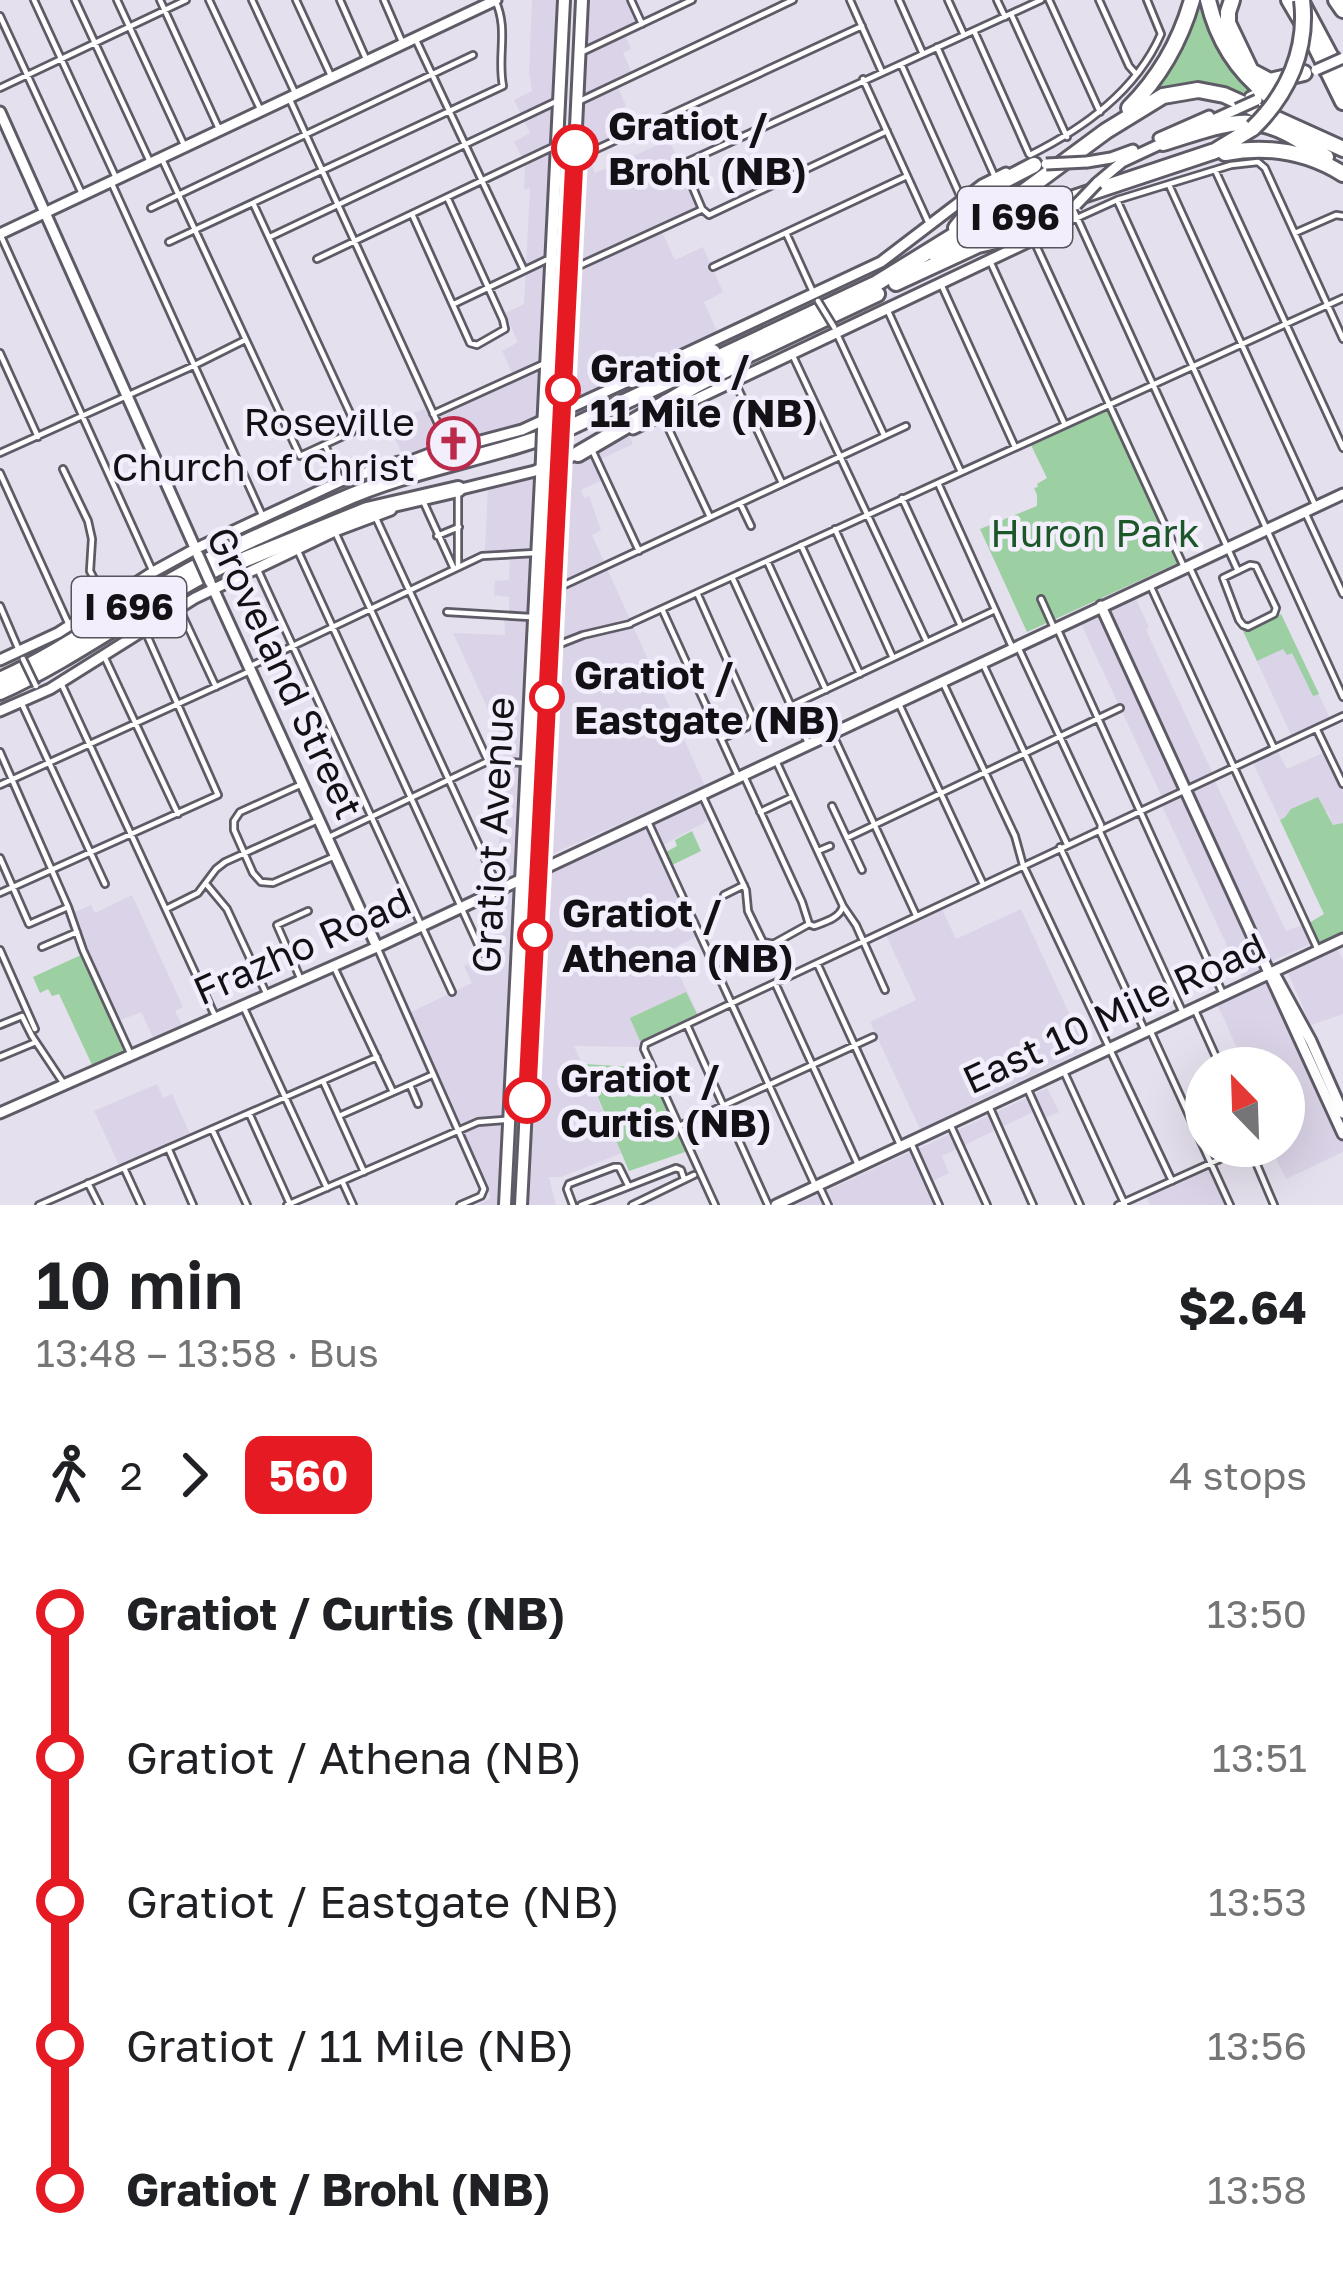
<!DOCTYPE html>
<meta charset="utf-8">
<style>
:root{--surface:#fff;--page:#f6f6f6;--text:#202124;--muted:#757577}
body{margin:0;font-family:"Golos Text",sans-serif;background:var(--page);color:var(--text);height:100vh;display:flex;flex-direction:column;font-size:45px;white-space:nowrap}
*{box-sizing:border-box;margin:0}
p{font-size:39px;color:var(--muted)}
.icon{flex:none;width:66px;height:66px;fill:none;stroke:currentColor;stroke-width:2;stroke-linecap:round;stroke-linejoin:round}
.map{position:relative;height:1205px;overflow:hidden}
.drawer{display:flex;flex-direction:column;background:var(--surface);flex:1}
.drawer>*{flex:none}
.badge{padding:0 24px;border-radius:18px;font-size:42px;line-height:78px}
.needle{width:78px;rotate:337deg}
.tools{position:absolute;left:1185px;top:1047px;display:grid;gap:24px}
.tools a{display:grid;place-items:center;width:120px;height:120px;border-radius:50%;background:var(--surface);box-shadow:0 12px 48px #0002;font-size:60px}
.map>.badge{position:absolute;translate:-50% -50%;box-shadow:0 0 0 6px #fff}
.legs{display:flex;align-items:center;gap:18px;height:132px;padding:0 36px;font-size:39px}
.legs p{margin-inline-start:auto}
.overview{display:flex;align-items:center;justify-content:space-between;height:204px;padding:0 36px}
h1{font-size:66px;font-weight:600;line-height:90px}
ul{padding:0 36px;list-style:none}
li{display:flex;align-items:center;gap:42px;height:144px;font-size:45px}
li i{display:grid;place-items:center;width:18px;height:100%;margin:0 15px;background:currentColor}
li i::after{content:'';width:30px;height:30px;margin:-15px;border:9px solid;border-radius:50%;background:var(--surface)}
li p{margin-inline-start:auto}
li:first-child i{background:linear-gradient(#0000 50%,currentColor 0)}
li:last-child i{background:linear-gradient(currentColor 50%,#0000 0)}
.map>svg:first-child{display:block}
.built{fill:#dbd3e7}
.green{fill:#9ccfa1}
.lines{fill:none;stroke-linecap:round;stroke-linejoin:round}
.street-casing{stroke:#5f5b66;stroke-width:10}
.secondary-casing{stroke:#5f5b66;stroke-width:15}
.primary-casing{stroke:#5f5b66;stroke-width:16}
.highway-casing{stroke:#5f5b66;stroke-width:20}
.street{stroke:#fff;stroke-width:4.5}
.secondary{stroke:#fff;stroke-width:9}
.primary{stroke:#fff;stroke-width:10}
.highway{stroke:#fff;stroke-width:14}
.street-bridge-casing{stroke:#5f5b66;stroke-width:10;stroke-linecap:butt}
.secondary-bridge-casing{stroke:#5f5b66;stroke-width:15;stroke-linecap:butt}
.primary-bridge-casing{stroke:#5f5b66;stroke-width:16;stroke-linecap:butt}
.highway-bridge-casing{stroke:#5f5b66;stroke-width:20;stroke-linecap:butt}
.street-bridge{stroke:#fff;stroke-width:4.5}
.secondary-bridge{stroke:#fff;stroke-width:9}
.primary-bridge{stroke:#fff;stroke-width:10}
.highway-bridge{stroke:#fff;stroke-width:14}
.line-1-casing{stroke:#fff;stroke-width:27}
.line-1{stroke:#e51a23;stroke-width:18}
.stop-1-dot{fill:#fff;stroke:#e51a23;stroke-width:6}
.labels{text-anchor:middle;stroke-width:9;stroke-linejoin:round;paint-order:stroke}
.shield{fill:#f2eefb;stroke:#56535b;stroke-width:3}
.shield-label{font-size:36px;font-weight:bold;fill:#131116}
.stop-label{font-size:39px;font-weight:bold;fill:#131116;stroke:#f2eefb;text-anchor:start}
.poi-label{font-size:39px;fill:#131116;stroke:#f2eefb;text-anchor:end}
.park-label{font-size:39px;fill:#1b5728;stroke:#f2eefb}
.street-label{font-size:39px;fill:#131116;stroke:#f2eefb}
</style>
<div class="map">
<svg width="1343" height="1205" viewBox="0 0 1343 1205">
<rect width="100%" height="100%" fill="#e5e0ed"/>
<path class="built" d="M532,0H558L538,418L467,442L403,456L388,423L434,405L436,408L512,373L502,351L518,342L505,313L524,304L530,188L524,190L525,164L514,142L530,133L514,100L532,91L529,73Z
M586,0H628L639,23L623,31L631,49L623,53L632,73L616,82L626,106L620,110L630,133L587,154L595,173L669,140L679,162L683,164L700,206L626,242L661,230L675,260L703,247L723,292L704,302L719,336L569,404L567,399Z
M628,433L633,444L599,460L607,478L581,490L584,498L589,496L601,530L592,535L705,786L545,857L564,466Z
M532,477L536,481L518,874L494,886V859L498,858L504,744L453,633L505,635L504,613L509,612V597L494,595L495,581L509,580L510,551L485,550L488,487Z
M1135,597L1149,627L1146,630L1213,774L1162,797L1080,622Z
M1281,614L1331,720L1292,737L1243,631Z
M1277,750L1287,769L1325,752L1343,792V823L1333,825L1328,812L1291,811L1280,820L1252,761Z
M1214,779L1286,931L1302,925L1311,944L1272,961L1189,790Z
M1181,793L1262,966V971L1243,980L1161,804Z
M700,800L709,820L656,849L698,936L668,951L698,1014L640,1042L639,1047L574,1046L622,1153L561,1177H549L556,1205H528L545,873Z
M515,888L498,1205H478L491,1198L411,1012L472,983L464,966L485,956L484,951L494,946L495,897Z
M132,895L183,1007L175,1011L183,1027L154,1039L141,1012L119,1021L73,913L91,905L95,913Z
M942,909L956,939L1021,909L1086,1050L920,1129L870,1022L916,1000L886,935Z
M1338,950L1343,960V1014L1311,1025L1288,973Z
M1267,982L1343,1140V1152L1286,1179L1270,1146H1284V1068H1246L1218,1006Z
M157,1084L163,1098L172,1094L191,1136L120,1167L94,1111Z
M1047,1088L1059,1112L1038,1121L1033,1112L942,1156L949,1173L933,1181L918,1149Z
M912,1151L936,1205H796Z
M1208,1169L1225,1205H1150L1147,1198Z"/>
<path class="green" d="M1198,0H1202L1211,32L1219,48L1249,91C1233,97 1218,85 1201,84C1180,83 1161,90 1143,100Z
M1108,409L1178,563L1027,632L980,529L1037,506V495L1034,488L1038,487L1037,484L1047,478L1031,445Z
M1281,614L1319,694L1313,696L1292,653L1287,655L1283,649L1257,661L1243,631Z
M1318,797L1333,825L1343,823V933L1321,943L1318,942L1309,923L1324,914L1280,820L1285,817L1291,809Z
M692,831L701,851L672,865L666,852L677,846L675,840Z
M81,955L125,1053L93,1067L59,994L52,996L48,989L40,993L33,977Z
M686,992L697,1014L640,1041L630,1018Z
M584,1064L650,1068L688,1151L629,1171Z"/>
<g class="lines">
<defs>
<path id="street" d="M34,0L117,180
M75,0L151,164
M117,0L185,147
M160,0L220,131
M209,0L261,111
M252,0L296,95
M296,0L332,78
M340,0L367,61
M384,0L403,44
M631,0L642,24
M850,0L882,72
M899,0L923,54
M948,0L964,35
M997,0L1005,17
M1049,0L1100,112
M1099,0L1129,66L1136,74
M1011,14L1067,137
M0,16L83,196
M975,33L1029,154
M415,38L524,270
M937,47L995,177
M580,53L692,0
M901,64L962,200
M863,79L930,226
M0,88L186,0
M290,100L450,450
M582,100L793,0
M887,131L709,215L702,209L685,169L687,162L1041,0
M1030,155C1084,128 1136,91 1161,34L1147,0
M162,159L300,456L352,432L356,426L253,203
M575,159L862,26
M1215,170L1343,448
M112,184L263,517
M1169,185L1316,507
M1117,200L1343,697
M151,208L473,55
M1073,209L1238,571
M412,214L470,343L477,345L505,329L503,320L447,197
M1053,229L1117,200L1231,165L1258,162L1265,168L1343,339
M1295,233L1336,215L1343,216
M0,234L153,572
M787,235L812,290
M270,237L557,101
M1034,241L1184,567
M169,242L503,86C497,56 509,29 495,0
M317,259L555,146
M990,261L1065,425
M713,267L907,176
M570,270L701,210
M941,284L1015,447
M454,304L546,260
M887,309L961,472
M836,332L884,435
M0,353L38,437
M792,354L927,642
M734,380L782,483
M433,414L543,364
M664,419L710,517
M325,445L341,481
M593,452L639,551
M0,453L191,367L245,340
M63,469L88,521L92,539L90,571L106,602
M0,473L69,625
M938,483L1012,647
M902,498L961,626
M424,503L454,569
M740,503L751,526
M1305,512L1343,594
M375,516L488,761
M835,529L893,658
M336,534L499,889
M437,536L459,527
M801,545L860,674
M297,549L482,953
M767,561L826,690
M1250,565L1256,566L1276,608L1274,614L1248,627L1243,625L1239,620L1223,578Z
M458,567V494
M257,568L452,992
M1190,568L1274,748
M733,579L808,743
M1150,585L1318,950
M558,588L906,426
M698,595L752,716L747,727L721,739
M1041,599L1054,628
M0,606L18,648
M662,609L738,776
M180,610L216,687
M447,612L531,617
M631,623L1343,298
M1057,628L1223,994
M1018,647L1101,825L1100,832L1183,1013
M550,648L583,635L630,624
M104,656L178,814
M983,664L1067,844
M62,685L216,1018
M944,685L1015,836L1023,865L1172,1181
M22,704L105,884
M899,704L983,884
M791,706L995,610
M1317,730L1343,784
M833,735L916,915
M0,752L68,907L83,950L131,1055
M777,763L843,906L856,925L885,990
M744,776L802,902L809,924
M302,784L240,812L234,821V830L253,873L261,882L273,883L335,856
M0,785L248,672L253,665L482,556L535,553
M703,797L746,890L748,911L763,942L773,944L809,924L814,926C825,922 840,918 843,906
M832,806L862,870
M760,812L792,797
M649,824L814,1183L821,1190L828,1205
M327,838L488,761L526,763
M847,838L1120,708
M1060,847L1145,1031
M818,851L830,846
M0,858L29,924L68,907
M207,885L227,909L267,995
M0,893L218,795L146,633
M724,895L744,885
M166,909L198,893L216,869L225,862L318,820
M763,942L768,953L774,950L773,945
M42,947L77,932
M377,947L484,1189L481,1196L460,1205
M0,950L35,1029
M817,963L901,1147
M334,967L393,1092
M301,980L277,925L308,911
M775,983L859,1167
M244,1008L327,1188
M1194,1008L1221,1068
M0,1025L22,1016L32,1036L64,1084
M687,1025L768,1205
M1150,1030L1230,1205
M0,1057L36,1042
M1065,1074L1125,1205
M323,1081L364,1172
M410,1085L418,1104
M1028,1090L1080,1205
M989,1106L1033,1205
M249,1113L290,1204
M339,1116L432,1075
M950,1124L987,1205
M679,1126L873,1037
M212,1129L247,1205
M912,1145L939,1205
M1249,1146L1274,1205
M169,1150L193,1205
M124,1168L141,1205
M88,1183L99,1205
M343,1183L353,1205
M39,1205L377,1057
M287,1205L478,1122L504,1120
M573,1205L567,1189L569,1184L614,1167H619L628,1185
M581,1205L676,1168L681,1170L684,1179
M632,1205L694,1175
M715,1205L644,1049L645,1044L1343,716
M1118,1205L1249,1146"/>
<path id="secondary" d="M1250,97L1283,82
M0,112L196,550
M1204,124L1237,109
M1159,138L1209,116
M1087,162L1111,158L1133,150
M1097,183L1122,162L1167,141
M0,234L496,0
M672,360L881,262L982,185L1006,173
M633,429L1047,233
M439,452L522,430L635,378
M453,491L535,471L580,453
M212,586L377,947
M1101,606L1343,1134
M0,660L58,633L153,572L195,549L341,481L399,462
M0,711L50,689L195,598L335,531L391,510
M1270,972L1276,977L1311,1041L1343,1113
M0,1113L377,947L1343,494
M776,1205L1343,939"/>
<path id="primary" d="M562,423L582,0
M543,430L564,0
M505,1205L542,458
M521,1205L560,451"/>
<path id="highway" d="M1208,0C1217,39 1237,71 1268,95
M1232,0L1228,12V23L1251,71L1270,81L1304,73
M1289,0L1313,41L1343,102
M1336,0L1343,10
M1303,5L1343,80
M1129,108C1160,77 1180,42 1192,0
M1163,143C1205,131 1242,111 1284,132C1299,139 1312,149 1326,157
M1225,153C1267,145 1306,151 1343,174
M956,228L986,190L1034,165
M937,257L1002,222L1215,151L1253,128
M896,283L978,245L1039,231L1068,213
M735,361L877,294
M632,380L713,352
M578,454L696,385L741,362
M376,477L444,451
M231,565L367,510L458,489
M0,680C62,652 115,612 174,579C226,549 284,525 339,501C414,467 497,457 573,426L877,283L1018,196L1106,131L1163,96L1198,90L1224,95L1343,149
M0,692C83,654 154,597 236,559"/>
</defs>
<use href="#street" class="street-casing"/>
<use href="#secondary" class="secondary-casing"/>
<use href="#primary" class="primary-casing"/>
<use href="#highway" class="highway-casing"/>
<use href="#street" class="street"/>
<use href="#secondary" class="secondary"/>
<use href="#primary" class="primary"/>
<use href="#highway" class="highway"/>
<defs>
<path id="street-bridge" d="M818,301L834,327
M23,659L36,686"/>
<path id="secondary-bridge" d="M1316,70L1343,58
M1237,109L1257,100
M1046,164L1087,162
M1076,205L1097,183
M198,555L210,582"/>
<path id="primary-bridge" d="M560,451L562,423
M542,458L543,430"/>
<path id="highway-bridge" d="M1253,128C1288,94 1308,49 1302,0"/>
</defs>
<use href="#street-bridge" class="street-bridge-casing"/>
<use href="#secondary-bridge" class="secondary-bridge-casing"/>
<use href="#primary-bridge" class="primary-bridge-casing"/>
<use href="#highway-bridge" class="highway-bridge-casing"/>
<use href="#street-bridge" class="street-bridge"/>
<use href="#secondary-bridge" class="secondary-bridge"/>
<use href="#primary-bridge" class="primary-bridge"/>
<use href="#highway-bridge" class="highway-bridge"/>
</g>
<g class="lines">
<defs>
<path id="line-1" d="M527,1100L575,148"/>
</defs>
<use href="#line-1" class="line-1-casing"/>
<use href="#line-1" class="line-1"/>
</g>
<defs>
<symbol id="church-ring" viewBox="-11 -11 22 22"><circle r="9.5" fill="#f2eefb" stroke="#bb2a4b" stroke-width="1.5"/><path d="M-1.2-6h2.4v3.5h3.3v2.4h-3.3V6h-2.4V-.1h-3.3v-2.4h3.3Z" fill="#bb2a4b"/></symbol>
</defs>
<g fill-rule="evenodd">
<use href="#church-ring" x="424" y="414" width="59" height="59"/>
</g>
<g class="stop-1-dot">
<circle cx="575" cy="148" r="21"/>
<circle cx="563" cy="390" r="15"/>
<circle cx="547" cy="697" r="15"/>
<circle cx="535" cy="935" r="15"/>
<circle cx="527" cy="1100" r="21"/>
</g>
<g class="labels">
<g class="shield">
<rect x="958" y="187" width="114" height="60" rx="9"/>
<rect x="72" y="577" width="114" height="60" rx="9"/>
</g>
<g class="shield-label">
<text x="1015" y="230">I 696</text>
<text x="129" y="620">I 696</text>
</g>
<g class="stop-label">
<text x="608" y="140">Gratiot /<tspan x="608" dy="45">Brohl (NB)</tspan></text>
<text x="590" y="382">Gratiot /<tspan x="590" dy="45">11 Mile (NB)</tspan></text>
<text x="574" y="689">Gratiot /<tspan x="574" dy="45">Eastgate (NB)</tspan></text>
<text x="562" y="927">Gratiot /<tspan x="562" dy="45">Athena (NB)</tspan></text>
<text x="560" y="1092">Gratiot /<tspan x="560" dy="45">Curtis (NB)</tspan></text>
</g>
<g class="poi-label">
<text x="415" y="436">Roseville<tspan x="415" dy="45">Church of Christ</tspan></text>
</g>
<g class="park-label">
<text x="1095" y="547">Huron Park</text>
</g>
<g class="street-label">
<text transform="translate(285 673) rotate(65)" y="14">Groveland Street</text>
<text transform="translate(493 835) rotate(-87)" y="14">Gratiot Avenue</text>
<text transform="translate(302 946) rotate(-24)" y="14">Frazho Road</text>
<text transform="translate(1114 1013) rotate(-25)" y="14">East 10 Mile Road</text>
</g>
</g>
</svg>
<div class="tools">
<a><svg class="needle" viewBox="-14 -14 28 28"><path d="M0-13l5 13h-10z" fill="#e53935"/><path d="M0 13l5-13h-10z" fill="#757577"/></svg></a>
</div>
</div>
<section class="drawer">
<div class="overview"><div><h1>10 min</h1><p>13:48 – 13:58 · Bus</p></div><b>$2.64</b></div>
<div class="legs"><svg class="icon" aria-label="walk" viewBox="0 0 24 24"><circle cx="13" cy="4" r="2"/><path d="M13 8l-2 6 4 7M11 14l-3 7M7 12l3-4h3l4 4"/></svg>2<svg class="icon" aria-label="forward" viewBox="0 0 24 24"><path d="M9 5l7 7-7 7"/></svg><b class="badge" style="background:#e51a23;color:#fff">560</b><p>4 stops</p></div>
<ul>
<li><i style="color:#e51a23"></i><b>Gratiot / Curtis (NB)</b><p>13:50</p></li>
<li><i style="color:#e51a23"></i><span>Gratiot / Athena (NB)</span><p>13:51</p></li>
<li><i style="color:#e51a23"></i><span>Gratiot / Eastgate (NB)</span><p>13:53</p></li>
<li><i style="color:#e51a23"></i><span>Gratiot / 11 Mile (NB)</span><p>13:56</p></li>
<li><i style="color:#e51a23"></i><b>Gratiot / Brohl (NB)</b><p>13:58</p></li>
</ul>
</section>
